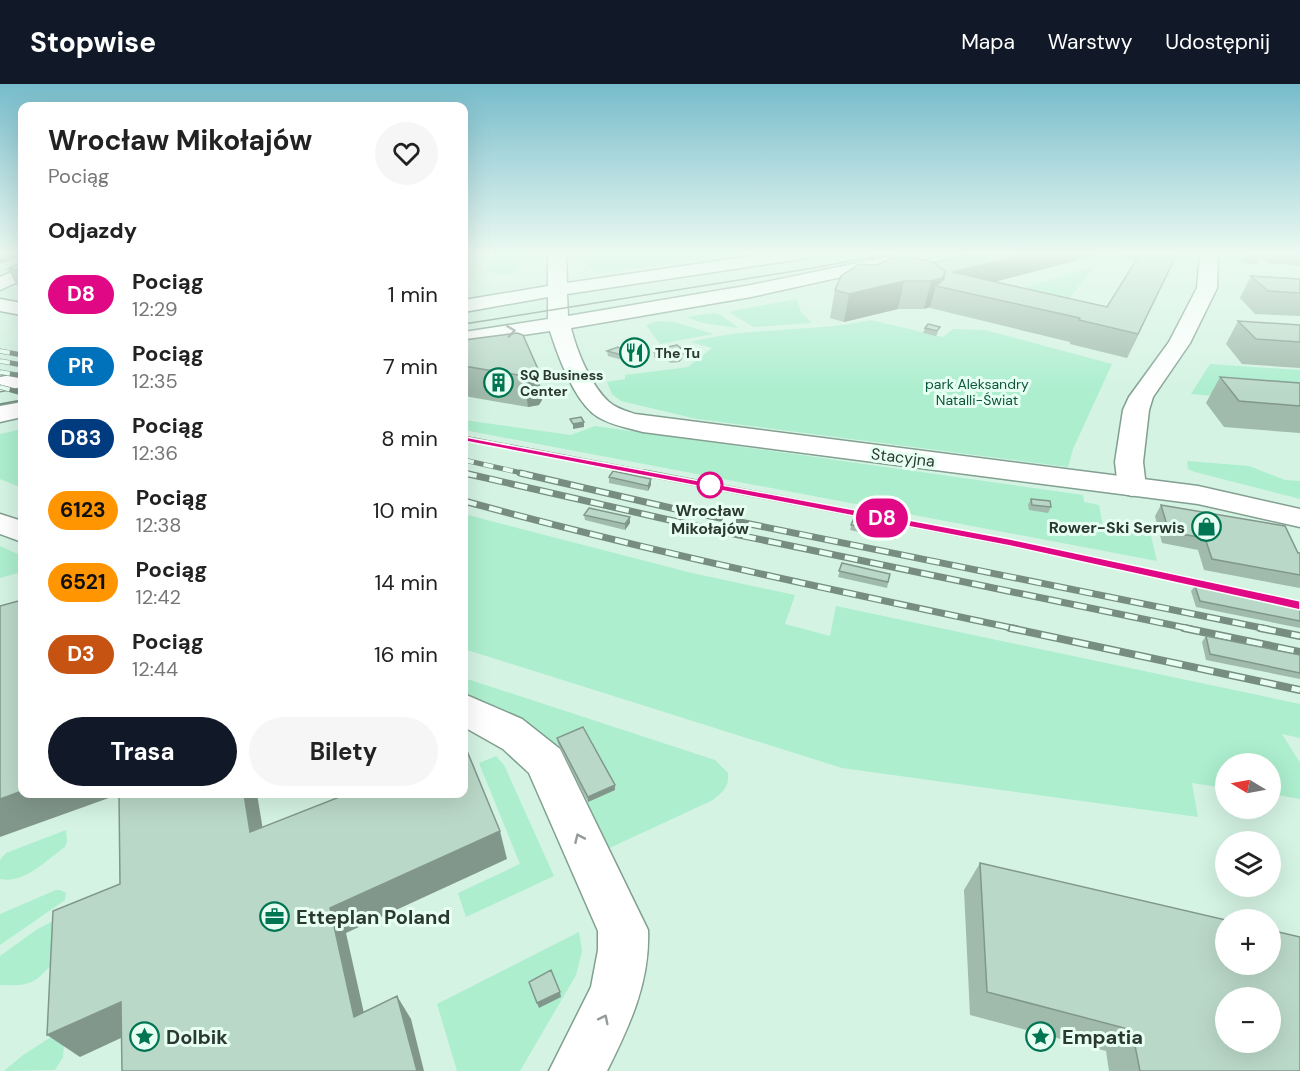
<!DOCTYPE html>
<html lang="pl">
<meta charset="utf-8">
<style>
:root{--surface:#fff;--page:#f6f6f6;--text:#222;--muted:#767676;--accent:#111827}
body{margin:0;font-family:"DM Sans",sans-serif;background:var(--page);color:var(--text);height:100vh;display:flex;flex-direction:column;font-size:22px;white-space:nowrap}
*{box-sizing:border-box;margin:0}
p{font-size:20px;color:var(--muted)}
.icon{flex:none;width:33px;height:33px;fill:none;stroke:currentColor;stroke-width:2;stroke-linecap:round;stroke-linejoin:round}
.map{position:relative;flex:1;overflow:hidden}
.sheet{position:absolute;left:18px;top:18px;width:450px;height:696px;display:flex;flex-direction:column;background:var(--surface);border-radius:12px;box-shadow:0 6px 24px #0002}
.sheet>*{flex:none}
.badge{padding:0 12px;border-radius:20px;font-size:21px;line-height:39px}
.needle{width:39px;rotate:280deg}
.tools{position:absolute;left:1215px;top:669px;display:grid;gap:12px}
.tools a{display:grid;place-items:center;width:66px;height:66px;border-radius:50%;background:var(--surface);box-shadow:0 6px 24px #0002;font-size:30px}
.map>.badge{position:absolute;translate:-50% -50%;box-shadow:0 0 0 3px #fff}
h2{padding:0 30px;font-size:22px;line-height:54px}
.round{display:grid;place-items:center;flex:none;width:63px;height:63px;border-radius:32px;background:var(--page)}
.summary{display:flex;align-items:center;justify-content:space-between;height:102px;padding:0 30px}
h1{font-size:28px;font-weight:700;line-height:45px}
.action{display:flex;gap:12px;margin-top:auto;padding:12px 30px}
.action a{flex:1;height:69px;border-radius:36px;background:var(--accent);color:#fff;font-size:24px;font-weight:700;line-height:69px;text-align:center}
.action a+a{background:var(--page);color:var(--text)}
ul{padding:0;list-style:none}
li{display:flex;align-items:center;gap:18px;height:72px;padding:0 30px}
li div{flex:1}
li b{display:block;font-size:22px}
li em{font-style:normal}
li .badge{min-width:66px;font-weight:700;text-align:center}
header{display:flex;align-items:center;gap:36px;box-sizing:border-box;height:84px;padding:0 30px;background:var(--accent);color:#fff}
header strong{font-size:28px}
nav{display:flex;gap:33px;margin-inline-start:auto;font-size:21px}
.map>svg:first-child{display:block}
.green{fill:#aceece}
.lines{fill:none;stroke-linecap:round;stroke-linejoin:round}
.street-casing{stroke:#829f90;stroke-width:3}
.secondary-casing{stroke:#829f90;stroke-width:3}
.street{fill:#fff;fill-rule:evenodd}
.secondary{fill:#fff;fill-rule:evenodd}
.tram{stroke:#788d82;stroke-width:1.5}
.rail-far3-casing{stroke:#788d82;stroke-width:4.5}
.rail-far2-casing{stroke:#788d82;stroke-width:5}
.rail-far1-casing{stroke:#788d82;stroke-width:7}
.rail-casing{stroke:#788d82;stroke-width:8}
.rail-far3{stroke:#e6fff2;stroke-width:3;stroke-dasharray:8;stroke-linecap:butt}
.rail-far2{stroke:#e6fff2;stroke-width:4;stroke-dasharray:10;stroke-linecap:butt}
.rail-far1{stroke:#e6fff2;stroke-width:4.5;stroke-dasharray:13;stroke-linecap:butt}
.rail{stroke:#e6fff2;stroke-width:5;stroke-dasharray:16;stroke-linecap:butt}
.wall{fill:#a0baac}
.shaded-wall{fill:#82978c}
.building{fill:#bad8c8;stroke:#82978c;stroke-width:1.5;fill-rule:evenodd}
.oneway{stroke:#969c98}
.line{fill:#e00885;stroke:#fff;stroke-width:1.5}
.stop-dot{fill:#fff;stroke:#e00885;stroke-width:3}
.labels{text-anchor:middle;stroke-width:6;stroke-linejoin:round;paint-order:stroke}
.far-poi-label{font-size:14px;font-weight:bold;fill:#2c3832;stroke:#e6fff2;text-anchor:start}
.far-park-label{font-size:14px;fill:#0d573d;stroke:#e6fff2}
.street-label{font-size:16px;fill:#2c3832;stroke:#e6fff2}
.stop-label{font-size:16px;font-weight:bold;fill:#2c3832;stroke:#e6fff2}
.poi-label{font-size:16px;font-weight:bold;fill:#2c3832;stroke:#e6fff2;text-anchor:end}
.near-poi-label{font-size:20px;font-weight:bold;fill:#2c3832;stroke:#e6fff2;text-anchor:start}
</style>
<header>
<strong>Stopwise</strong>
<nav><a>Mapa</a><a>Warstwy</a><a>Udostępnij</a></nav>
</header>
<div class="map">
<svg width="1300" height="987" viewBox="0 0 1300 987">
<rect width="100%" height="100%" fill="#d4f3e3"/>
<path class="green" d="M495,170H521V175L513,189L501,190L485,187Z
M584,170H744L609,188L597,187L588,182Z
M1089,184L1092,186L1055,233L1017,206Z
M797,215L801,228L812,239L754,243L730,229L732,227Z
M713,229L719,230L739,244L703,239L686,233Z
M871,236L943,253L953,245L985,246L1112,280L1073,365L1068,383L697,335L621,317L612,310L607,298L625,295V291L688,283L712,264L691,258C750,242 812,249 871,236Z
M657,237L675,238L713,250L660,260L646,241Z
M1210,280L1300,286V319L1191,310Z
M464,336L571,351L595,342L1083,411L1084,418L1099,421L1103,443L1151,452L1157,477L464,346Z
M22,345V404L0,395V350Z
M1187,377L1249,382L1285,396L1300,397V415L1195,388L1188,385Z
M464,430L692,489L795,511L785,540L830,552L836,522L1300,620V654L1282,650L1300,679V715L1271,710L1270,680H1226L1225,704L1192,699L1198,733L842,684L464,565Z
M0,462L22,472V488L0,494Z
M464,594L715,676L728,689C729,703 724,707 713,716L603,767L580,722L615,706L583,649L550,663C528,633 497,625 464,611Z
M496,672L504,681L554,792L466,833L458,809L520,780L479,679Z
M66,746L67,757L65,763C46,776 25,800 0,795V776L6,769Z
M56,806H60L66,809L65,816L0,861V830Z
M55,836L58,872C38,897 33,903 0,901V872L36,846Z
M579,848L582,867L576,891L520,987H457L437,920Z
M56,950L64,959L63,973L55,986L4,987L23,971Z"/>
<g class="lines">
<defs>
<path id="street" d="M1200,170H1218L1217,204L1190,259L1153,313L1149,326L1143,378L1146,403L1142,409L1132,412L1122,409L1118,403L1115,378L1123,326L1129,313L1169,258L1197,204Z
M22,183V196L0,206V193Z
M0,215L22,219V231L0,227Z
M0,430L22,437V458L0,450Z
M464,610L522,635L560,665L648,846C650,898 630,941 607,987H549L591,903L598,866V847L529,689L503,665L464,643Z"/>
<path id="secondary" d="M548,170H566L567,199L765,170H810L807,174L801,175L567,210L568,232L751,201L901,170H931L928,174L751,213L571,244C577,268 591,302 609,318C616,324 626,327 635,330L1198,402L1300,425V443L1198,420L643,348C628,344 611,341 598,333C575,319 558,272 550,247L464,260V248L548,235V213L464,228V216L548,202Z
M22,289V303L0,307V293Z
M22,318V333L0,338V322Z"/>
</defs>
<use href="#street" class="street-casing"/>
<use href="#secondary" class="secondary-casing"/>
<use href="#street" class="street"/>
<use href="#secondary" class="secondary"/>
<path class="tram" d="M464,240L808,185L887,170
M0,320L22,316"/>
<defs>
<path id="rail-far3" d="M0,267L4,268"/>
<path id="rail-far2" d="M0,267L22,271
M0,277L22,281
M0,288L22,292
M0,303L22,309
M464,354L653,390
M464,376L526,390
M464,389L470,390"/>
<path id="rail-far1" d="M464,389L700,443L1191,545
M520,389L671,424L1267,545
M645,389L1010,459L1300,521
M464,417C647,467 832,506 1017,545"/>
<path id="rail" d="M1010,544L1300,606
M1184,544L1300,568
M1260,544L1300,552"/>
</defs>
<use href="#rail-far3" class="rail-far3-casing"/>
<use href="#rail-far2" class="rail-far2-casing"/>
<use href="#rail-far1" class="rail-far1-casing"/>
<use href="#rail" class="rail-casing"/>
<use href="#rail-far3" class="rail-far3"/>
<use href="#rail-far2" class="rail-far2"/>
<use href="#rail-far1" class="rail-far1"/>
<use href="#rail" class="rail"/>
</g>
<path class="wall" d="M968,170H1101L994,198L1107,223L1135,177L1117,170H1177L1127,274L1070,260V258L930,224V223L924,225H898L844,238L830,234L835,206L877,181L933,179Z
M1243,170H1300V182L1267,179L1261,171L1257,181L1245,179L1242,175L1244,172L1242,171Z
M22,178V207H20L8,185Z
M1251,192L1300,195V232L1255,230L1240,214Z
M1238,237L1300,241V284L1242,280L1226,260Z
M925,244L938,248L936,252L923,249Z
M464,256L538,285L542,316L539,321L528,323L464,312Z
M622,266L647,270L648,271V276L645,279L637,280L608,272L607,267Z
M654,268L681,269L683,270L682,275L679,278L671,279L667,276H659L654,273Z
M1220,293L1300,299V349L1224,343L1206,319Z
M609,393L651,401L648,407L609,399Z
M1031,415L1051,423L1048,429L1029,426L1028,421Z
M1161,421L1300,469V504L1204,486L1198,466L1162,459L1155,432Z
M584,431L630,433V439L625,446L585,436Z
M854,434L899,443L895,456L850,446Z
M842,479L890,490L887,504L838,493Z
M1195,502L1300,521V544L1196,523L1191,507Z
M1206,552L1300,571V595L1206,576L1202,558Z
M557,654L615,701V706L588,718L558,660Z
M980,779L1300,987H1109L1106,967L970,931L964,806Z"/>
<path class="shaded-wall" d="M14,170H22V172L0,180V175Z
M465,170H473L464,181V172Z
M1026,170H1101L959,207L952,188Z
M1177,170L1127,274L1138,250Z
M945,187L941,203L936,202L930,223L924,225L931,197Z
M904,197L898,225L844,238L849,210Z
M683,270L682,275L679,278V274Z
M648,271V276L645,279V274Z
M538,285L542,316L539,321L528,323L524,292Z
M584,338V343L573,345V340Z
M651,395V401L648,407V402Z
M630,433V439L625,446V440Z
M615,701V706L588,718V713Z
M22,707V710H120L0,753V715Z
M244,710H257L268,776L250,748Z
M500,747L507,775L346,849L370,956L354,933L330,824Z
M560,908L561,913L539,924L537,919Z
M397,912L411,935L424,987H417Z
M121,918L149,941L80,973L47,951Z"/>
<path class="building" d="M0,170H14L0,175Z
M968,170H1026L952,188L1107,223L1140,170H1177L1138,250L1079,236L1080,234L936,202L944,195V194L945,187L933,179Z
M912,173L932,178L945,187L943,194L931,197H904L849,210L835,206L841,192L859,180L877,181L891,174Z
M22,178V186L8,185Z
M1251,192L1300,195V209L1268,207Z
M1238,237L1300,241V258L1256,255Z
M928,240L940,243L937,247L925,244Z
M517,249L523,251L538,285L536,290L524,292L464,282V256Z
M677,261L681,264L678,267L683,270L679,274H671L667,271H659L654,268L658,265Z
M618,263L622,266H631L634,263L647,265L644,268L648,271L645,274L637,275L607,267Z
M1220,293L1300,299V322L1239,317Z
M581,333L584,338L573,340L570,335Z
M613,387L651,395L648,402L609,393Z
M1031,415L1050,417L1051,423L1032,421Z
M1161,421L1285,442L1298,469H1300V491L1212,475L1205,454L1169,448Z
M589,424L630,433L625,440L584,431Z
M854,434L899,443L897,450L851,441Z
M842,479L890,490L888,498L839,487Z
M1195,502L1300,521V537L1200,517Z
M22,516V707L0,715V522Z
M1206,552L1300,571V589L1210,570Z
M583,643L615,701L588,713L557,654Z
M465,662L500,747L330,824L354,933L397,912L417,987H122L121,918L47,951L53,827L120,800L119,710H244L250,748L347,710H464V663Z
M980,779L1226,836V880H1270V846L1300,853V987H1140L1132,946L987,908ZM1226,914H1270V958H1226Z
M551,886L560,908L537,919L529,898Z"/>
<defs><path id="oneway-chevron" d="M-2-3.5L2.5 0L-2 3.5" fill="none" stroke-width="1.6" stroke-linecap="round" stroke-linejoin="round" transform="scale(1.5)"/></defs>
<g class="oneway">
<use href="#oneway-chevron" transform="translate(511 247) rotate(-8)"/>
<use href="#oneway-chevron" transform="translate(579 754) rotate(-114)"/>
<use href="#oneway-chevron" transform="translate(604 935) rotate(-63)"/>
</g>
<linearGradient id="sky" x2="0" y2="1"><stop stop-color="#77bccb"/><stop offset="0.55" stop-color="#ecfaf2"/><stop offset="1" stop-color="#ecfaf2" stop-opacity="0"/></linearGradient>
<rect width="1300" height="308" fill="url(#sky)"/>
<path class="line" d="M460,352L1010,455L1300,517V526L1010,462L464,357L460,356Z"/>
<defs>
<symbol id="restaurant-ring" viewBox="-11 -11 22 22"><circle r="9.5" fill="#e6fff2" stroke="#007551" stroke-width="1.5"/><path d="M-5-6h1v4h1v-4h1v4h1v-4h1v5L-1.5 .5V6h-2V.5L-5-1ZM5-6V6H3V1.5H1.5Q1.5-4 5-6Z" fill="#007551"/></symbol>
<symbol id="building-ring" viewBox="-11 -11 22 22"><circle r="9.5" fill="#e6fff2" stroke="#007551" stroke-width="1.5"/><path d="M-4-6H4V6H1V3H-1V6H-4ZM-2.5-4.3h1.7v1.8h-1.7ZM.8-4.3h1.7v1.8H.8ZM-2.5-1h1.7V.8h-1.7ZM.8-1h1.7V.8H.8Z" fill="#007551"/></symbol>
<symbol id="shop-ring" viewBox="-11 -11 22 22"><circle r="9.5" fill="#e6fff2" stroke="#007551" stroke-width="1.5"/><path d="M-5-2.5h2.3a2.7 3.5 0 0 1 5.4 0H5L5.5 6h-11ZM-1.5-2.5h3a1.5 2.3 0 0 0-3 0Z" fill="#007551"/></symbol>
<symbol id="office-ring" viewBox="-11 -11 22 22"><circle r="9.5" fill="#e6fff2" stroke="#007551" stroke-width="1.5"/><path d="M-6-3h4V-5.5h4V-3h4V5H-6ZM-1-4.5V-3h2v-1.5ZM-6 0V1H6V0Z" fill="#007551"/></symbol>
<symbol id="sight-ring" viewBox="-11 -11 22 22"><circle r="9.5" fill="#e6fff2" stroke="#007551" stroke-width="1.5"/><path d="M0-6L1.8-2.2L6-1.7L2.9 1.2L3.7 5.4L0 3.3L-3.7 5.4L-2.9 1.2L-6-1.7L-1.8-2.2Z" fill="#007551"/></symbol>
</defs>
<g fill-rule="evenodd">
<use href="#restaurant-ring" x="618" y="252" width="33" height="33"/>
<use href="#building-ring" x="482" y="282" width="33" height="33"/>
<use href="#shop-ring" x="1190" y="426" width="33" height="33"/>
<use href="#office-ring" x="258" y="816" width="33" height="33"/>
<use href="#sight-ring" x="128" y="936" width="33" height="33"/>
<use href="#sight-ring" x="1024" y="936" width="33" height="33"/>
</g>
<circle class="stop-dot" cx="710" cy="401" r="12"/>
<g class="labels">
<g class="far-poi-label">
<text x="655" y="274">The Tu</text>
<text x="520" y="296">SQ Business<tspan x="520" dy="16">Center</tspan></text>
</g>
<g class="far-park-label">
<text x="977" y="305">park Aleksandry<tspan x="977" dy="16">Natalli-Świat</tspan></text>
</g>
<g class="street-label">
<text transform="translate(903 373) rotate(7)" y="6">Stacyjna</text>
</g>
<g class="stop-label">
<text x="710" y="432">Wrocław<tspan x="710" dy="18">Mikołajów</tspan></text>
</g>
<g class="poi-label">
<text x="1185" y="449">Rower-Ski Serwis</text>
</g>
<g class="near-poi-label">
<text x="296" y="840">Etteplan Poland</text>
<text x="166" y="960">Dolbik</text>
<text x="1062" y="960">Empatia</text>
</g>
</g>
</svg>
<div class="tools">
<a><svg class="needle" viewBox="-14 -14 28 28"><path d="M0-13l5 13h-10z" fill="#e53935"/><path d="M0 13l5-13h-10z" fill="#767676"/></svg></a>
<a><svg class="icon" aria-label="layers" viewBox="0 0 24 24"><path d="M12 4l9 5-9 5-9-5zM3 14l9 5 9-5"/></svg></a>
<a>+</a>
<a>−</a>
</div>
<b class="badge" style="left:882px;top:434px;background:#e00885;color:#fff">D8</b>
<section class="sheet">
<div class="summary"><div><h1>Wrocław Mikołajów</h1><p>Pociąg</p></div><a class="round"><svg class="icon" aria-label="heart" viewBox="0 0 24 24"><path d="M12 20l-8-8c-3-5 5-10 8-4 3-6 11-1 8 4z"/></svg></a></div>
<h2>Odjazdy</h2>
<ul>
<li><span class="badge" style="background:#e00885;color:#fff">D8</span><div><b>Pociąg</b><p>12:29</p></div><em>1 min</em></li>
<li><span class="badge" style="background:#0072bc;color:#fff">PR</span><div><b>Pociąg</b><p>12:35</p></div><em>7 min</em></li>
<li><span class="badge" style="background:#003b80;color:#fff">D83</span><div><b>Pociąg</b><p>12:36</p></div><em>8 min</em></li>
<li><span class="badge" style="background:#ff9500;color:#111">6123</span><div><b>Pociąg</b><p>12:38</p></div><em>10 min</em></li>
<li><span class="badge" style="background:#ff9500;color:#111">6521</span><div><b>Pociąg</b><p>12:42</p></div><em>14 min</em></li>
<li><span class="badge" style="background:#c65312;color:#fff">D3</span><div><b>Pociąg</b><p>12:44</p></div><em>16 min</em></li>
</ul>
<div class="action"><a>Trasa</a><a>Bilety</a></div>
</section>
</div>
